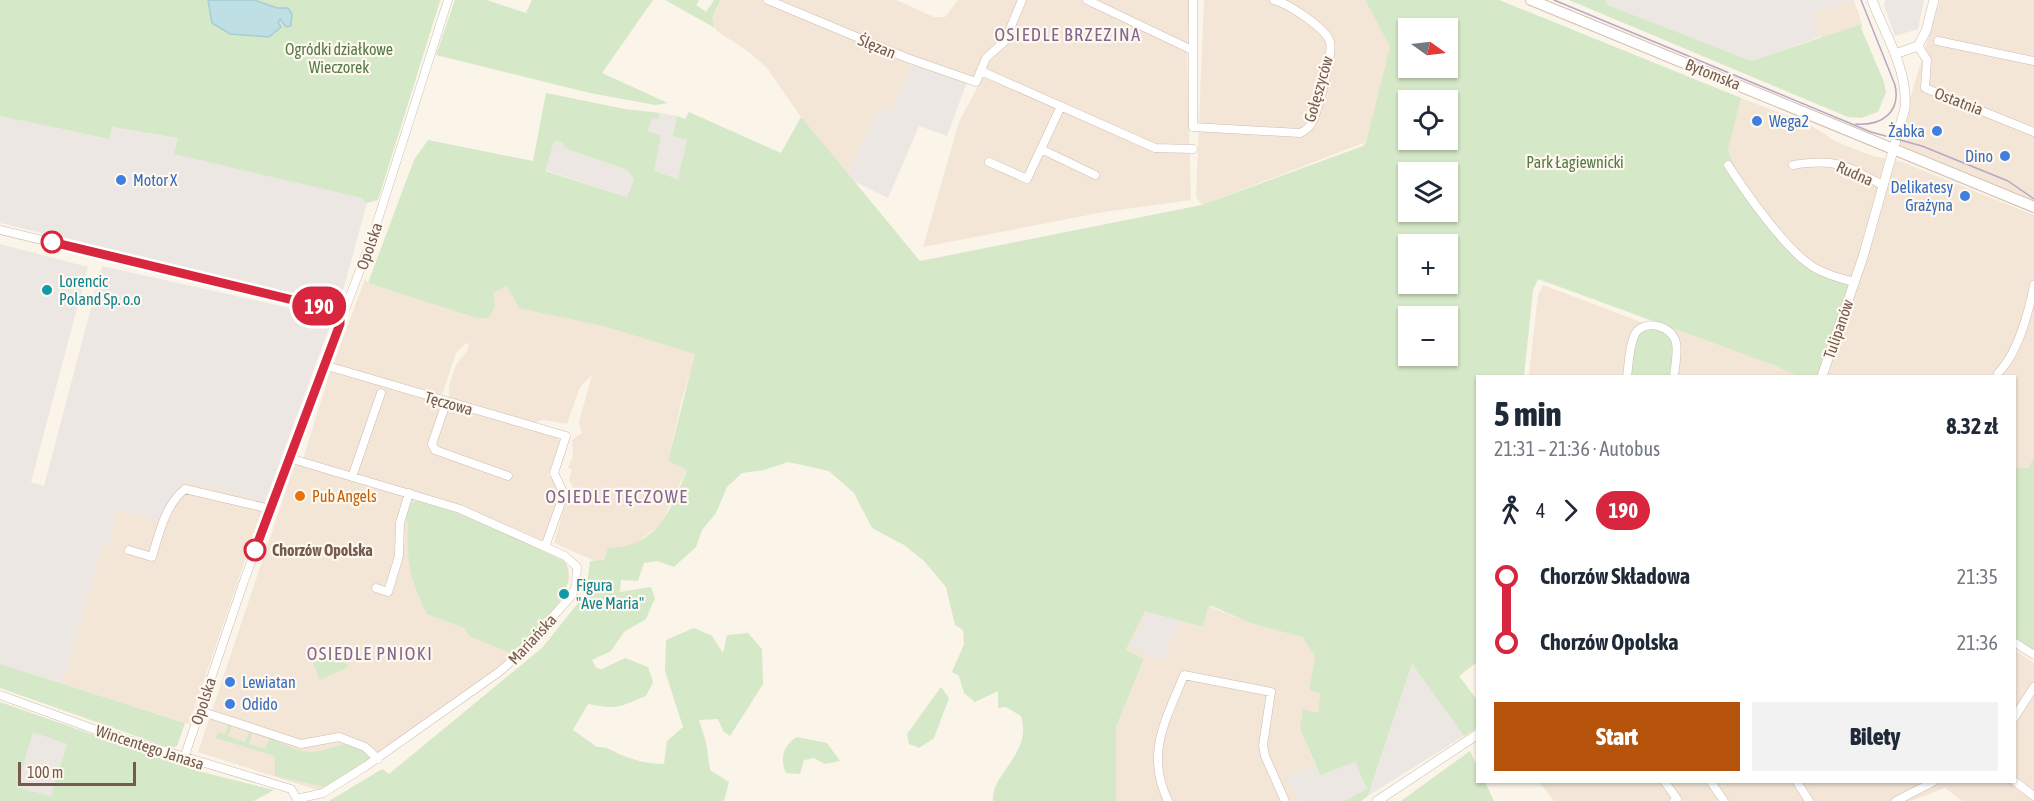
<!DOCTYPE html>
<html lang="pl">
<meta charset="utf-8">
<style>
:root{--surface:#fff;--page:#f2f2f3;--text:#1f2937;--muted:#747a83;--accent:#b45309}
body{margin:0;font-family:"Asap Condensed",sans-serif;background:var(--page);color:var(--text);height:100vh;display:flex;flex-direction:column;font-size:22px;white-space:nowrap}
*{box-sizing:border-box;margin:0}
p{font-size:20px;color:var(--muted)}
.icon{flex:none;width:33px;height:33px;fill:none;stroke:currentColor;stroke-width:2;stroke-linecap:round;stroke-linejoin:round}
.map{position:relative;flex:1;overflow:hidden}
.sheet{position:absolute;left:1476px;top:375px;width:540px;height:408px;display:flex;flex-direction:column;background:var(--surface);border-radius:0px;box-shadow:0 2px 4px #0004}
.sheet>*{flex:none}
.badge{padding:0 12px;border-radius:20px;font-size:21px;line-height:39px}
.needle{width:39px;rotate:104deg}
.fabs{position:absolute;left:1398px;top:18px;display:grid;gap:12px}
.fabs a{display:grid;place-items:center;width:60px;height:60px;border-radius:0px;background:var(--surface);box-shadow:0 2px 4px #0004;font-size:30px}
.scale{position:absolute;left:18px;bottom:15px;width:118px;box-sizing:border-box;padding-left:6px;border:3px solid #745b4e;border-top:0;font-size:16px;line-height:21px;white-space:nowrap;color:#745b4e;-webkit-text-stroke:4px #fef8ef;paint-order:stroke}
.map>.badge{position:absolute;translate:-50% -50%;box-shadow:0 0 0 3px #fff}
.legs{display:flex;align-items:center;gap:9px;height:66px;padding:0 18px;font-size:20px}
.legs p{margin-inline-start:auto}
.headline{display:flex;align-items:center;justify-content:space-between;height:102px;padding:0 18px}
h1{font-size:33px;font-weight:800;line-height:45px}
.primary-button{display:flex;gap:12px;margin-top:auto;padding:12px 18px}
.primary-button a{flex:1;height:69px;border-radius:0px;background:var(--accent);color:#fff;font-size:24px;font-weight:800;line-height:69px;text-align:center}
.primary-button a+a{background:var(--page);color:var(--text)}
ul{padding:0 18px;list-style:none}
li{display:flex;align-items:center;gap:21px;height:66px;font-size:22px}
li i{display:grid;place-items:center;width:9px;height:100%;margin:0 8px;background:currentColor}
li i::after{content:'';width:15px;height:15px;margin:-8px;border:4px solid;border-radius:50%;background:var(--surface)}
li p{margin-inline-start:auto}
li:first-child i{background:linear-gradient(#0000 50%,currentColor 0)}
li:last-child i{background:linear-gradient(currentColor 50%,#0000 0)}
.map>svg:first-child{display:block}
.residential{fill:#f3e6d7}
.industrial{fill:#ece7e2}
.green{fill:#d5e8c7;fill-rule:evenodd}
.water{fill:#bedfe4;stroke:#a5ced5;stroke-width:1.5}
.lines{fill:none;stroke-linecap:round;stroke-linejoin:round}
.minor-casing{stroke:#cdbcaf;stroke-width:9}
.tertiary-casing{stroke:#cdbcaf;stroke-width:10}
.secondary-casing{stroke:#d1beaf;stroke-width:12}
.minor{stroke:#fff;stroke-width:8}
.tertiary{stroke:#fff;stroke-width:9}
.secondary{stroke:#fff;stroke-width:10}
.tram{stroke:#b7a7c5;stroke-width:1.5}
.line-1-casing{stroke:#fff;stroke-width:14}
.line-1{stroke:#d7263d;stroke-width:9}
.shop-dot{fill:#3f7fe0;stroke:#fef8ef;stroke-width:2}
.stop-1-dot{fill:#fff;stroke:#d7263d;stroke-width:3}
.culture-dot{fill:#0f9aa8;stroke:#fef8ef;stroke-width:2}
.food-dot{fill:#e8710a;stroke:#fef8ef;stroke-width:2}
.labels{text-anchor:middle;stroke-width:4.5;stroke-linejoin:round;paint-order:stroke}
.street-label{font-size:16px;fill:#745b4e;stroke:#fef8ef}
.park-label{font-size:16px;fill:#557946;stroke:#fef8ef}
.shop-label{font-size:16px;fill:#366cbe;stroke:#fef8ef;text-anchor:start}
.culture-label{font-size:16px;fill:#0d838f;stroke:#fef8ef;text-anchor:start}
.food-label{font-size:16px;fill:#c56008;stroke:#fef8ef;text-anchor:start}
.stop-label{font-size:16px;font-weight:bold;fill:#745b4e;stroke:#fef8ef;text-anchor:start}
.neighbourhood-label{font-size:18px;letter-spacing:1.5px;fill:#826690;stroke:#fef8ef}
</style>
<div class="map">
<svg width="2034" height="801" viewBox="0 0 2034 801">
<rect width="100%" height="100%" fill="#fbf4e9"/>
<path class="residential" d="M720,0H896L934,17H945L958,0H1190L1187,53L1191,200L1104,212L923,247L959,122L978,86L911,64L890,114L878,108L848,175L801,117L767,68L749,52L717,31L712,18Z
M1204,0H1365L1390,47L1366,142L1202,205L1196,197Z
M1854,0L1862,24L1821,39L1812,14Z
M1940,0H2034V207L1894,151Z
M1741,98L1807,123L1837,142L1873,156L1902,162L2034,215V455L2028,468L2015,467L2014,376H1822L1812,265L1745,191L1728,150Z
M365,279L368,283L476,318L493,293L507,286L603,326L696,354L682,399L668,461L687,469L661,524L629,549L597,562L554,543L567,497L574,489L569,480L572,469L568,468L573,456L572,440L582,433L579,422L592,375L580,387L567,424L543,420L529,424L449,400V385L456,365L468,350L469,343L465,344L456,353L443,392L439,397L335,365L334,362Z
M1543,285L1646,324L1625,376H1529L1538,295Z
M1658,323L1776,366L1797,376H1674Z
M333,371L558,437L560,442L548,475L556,481L561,494L543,541L466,507L303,459L330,372Z
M295,463L470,513L562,559L568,567L570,579L557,606L516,652L490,675L405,739L320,791L198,752Z
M186,480L265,502L189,724L62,684L103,543L109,544L118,509L160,521L171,498Z
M1208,606L1250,623L1302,637L1315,656L1309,690L1320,692L1318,713L1300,729L1315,765L1288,777L1299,801H1116V727L1144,660L1126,651L1145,610L1202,627Z
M2015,650L2034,663V801H1962L1945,788L1911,801H1554L1539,782H2014Z"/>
<path class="industrial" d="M1605,0H1854L1812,14L1820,37L1751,61L1608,5Z
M1885,0H1924L1918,29L1895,36L1884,5Z
M911,64L967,82L947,136L919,126L888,198L853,181L848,175L878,108L890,113Z
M660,113L677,116L673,136L687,139L679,179L653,171L661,135L648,131L652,117L659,119Z
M0,116L108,139L111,127L178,138L175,154L363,198L367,203L339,305L0,223Z
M554,140L562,142L565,148L627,170L634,179L627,197L545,170Z
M0,244L88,267L31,482L44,486L102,266L330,317L332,320L265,502L186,480L171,498L160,521L118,509L109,545L103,544L62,684L0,664Z
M1147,611L1180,620L1162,662L1129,647Z
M1412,664L1464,736L1368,796L1371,788Z
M33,731L67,744L51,796L17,787Z
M1355,761L1367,789L1344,801H1299L1287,776L1315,765L1320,775Z"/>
<path class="green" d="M0,0H440V1L378,200L367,203L362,198L174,154L178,138L112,127L109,139L0,116Z
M455,0H487L526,13L532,0H653L602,73L668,103L655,105L590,93L436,55Z
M665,0H699L696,5L706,12L714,0H720L712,18L715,28Z
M1365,0H1499L1741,98L1728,150L1745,191L1812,265L1855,282L1822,376H1797L1776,366L1538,279L1533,290L1524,376H1478L1477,662L1459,676L1477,700V728L1464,736L1412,664L1368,796L1361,801H1344L1367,789L1355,762L1320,775L1300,729L1303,709L1318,713L1320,693L1309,690L1315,656L1302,637L1250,623L1212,606L1208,607L1203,627L1145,611L1126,650L1144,659L1116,727V801H993C990,774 1033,754 1021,716L1006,707L998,708V691L975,702L964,693L959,676L952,672L964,644L963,630L955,625L946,587L924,561L904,545L872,528L854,493L829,471L788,462L764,470L742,473L727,487L716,513L702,530L696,547L674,567L657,561L644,563L638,581L621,580L620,592L651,587L655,598L646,619L624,632L611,651L592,660L596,668L602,669L625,658L648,667L653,682L646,696C619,707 617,710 588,704L573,730L597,747C609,746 613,752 624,756C637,761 650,764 664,764L667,741L683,727L665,671L666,640L694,628L712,636L723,653L727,635L748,633L762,649L763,684L730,736L723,731L718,719L699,720L706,742L710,770L729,782L724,801H329L382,769L389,774L542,648L586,593L590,561L604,560L608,548C658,547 670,511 687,470L668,461L695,354L603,326L519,308L507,286L493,293L495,307L488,318H476L368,283L414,160L428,140L533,161L546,93L625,109L660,113L659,119L652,118L648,131L661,135L654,171L678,179L687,140L673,136L677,116L685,119L689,112L781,153L801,117L920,261L1202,205L1363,146L1366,142L1390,47ZM1408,28H1448V68H1408ZM1408,100H1448V140H1408ZM554,141L562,142L565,148L627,170L634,179L627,197L545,171ZM1408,172H1448V212H1408ZM1408,244H1448V284H1408ZM1408,316H1448V356H1408Z
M1569,0H1605L1608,5L1751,61L1862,24L1861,28L1884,82L1886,92L1878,112L1861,118L1848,117Z
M1651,325L1673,336L1674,376H1627L1634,336Z
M2034,456V655L2015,642L2014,467L2028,468Z
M420,500L474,519L565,562C581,592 534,634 514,654L469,636L464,628L427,614C410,579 406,560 408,522L404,518L410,504Z
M340,650L348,667L320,680L313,663Z
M0,664L185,723L177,746L170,748L0,688Z
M941,687L949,698L934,738L919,748L909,744L907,734Z
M0,702L194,770L274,790L254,801H0ZM33,732L67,744L51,796L17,787Z
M224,722L237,726H232L228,736L245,742L249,733L244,729L253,732L249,744L265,749L269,740L265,736C278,741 295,751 309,752C331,752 351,732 370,757L369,761L324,787L275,776V756L216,738L218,732L225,734L228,725Z
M797,737L827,743L840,761L825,764L814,758L804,760L800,774L786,773C779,758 784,745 797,737Z
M1470,751L1477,766L1478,782H1485L1494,801H1401Z"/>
<path class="water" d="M208,0H254L277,8H288L292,14L291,26L286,27L280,19L278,22L281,27L269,37L230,34L212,23Z"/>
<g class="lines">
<defs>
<path id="minor" d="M768,0L907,58L976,82L986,58L1005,41L1022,0
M1087,0L1192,50
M1193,0V127L1300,133C1305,131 1308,129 1311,124C1318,112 1333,55 1330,42C1326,28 1287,3 1274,0
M1938,41L2034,61
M1918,46L1927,60L1925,88L2034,132
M981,71L1155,148L1193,149
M1041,149L1095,175
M989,162L1027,179L1061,106
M1728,165C1746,193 1787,252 1815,268C1827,275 1842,279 1855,282
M1793,165C1835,158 1846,165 1882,185
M0,230L326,308L340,314
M324,365L566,436L554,473L564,494L545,547
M1998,373C2018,353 2029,311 2034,285
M1627,376C1629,364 1629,346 1635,334C1645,318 1673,326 1676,343C1678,353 1675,366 1674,376
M446,403L432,444L435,450L508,476
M289,458L460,509L565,556L577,567L576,586L571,596L520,654L499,672L366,766L323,793L297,799
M352,477L381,393
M129,550L152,557C159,534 165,505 185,489L270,509
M376,588L388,592L399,556L400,523L409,493
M2014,642L2034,655
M0,695L99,731L291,789L297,799
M200,711L301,744L339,737L365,747L378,759
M2014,718L2034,687
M184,758L244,581L340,324V314L346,307L372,238L448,0
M2014,781L2034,796
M1665,782L1677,799L1674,801
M1711,782L1724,801
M1797,782L1809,801
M1168,801C1145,753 1166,720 1184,675L1271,692L1263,745L1265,756L1285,801
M1896,801L1933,782"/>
<path id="tertiary" d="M1895,54L1918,46L1926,31L1934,0
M1822,376L1863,257L1905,108C1908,69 1885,35 1872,0
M1377,801L1478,734"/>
<path id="secondary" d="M1531,0L2034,207"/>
</defs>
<use href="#minor" class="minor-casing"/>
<use href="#tertiary" class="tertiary-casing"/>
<use href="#secondary" class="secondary-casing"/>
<use href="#minor" class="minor"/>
<use href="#tertiary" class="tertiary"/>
<use href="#secondary" class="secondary"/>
<path class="tram" d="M1554,0L1871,132L1922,146L2008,181L2034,199
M1856,124C1882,126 1901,112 1895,85L1861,0"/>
</g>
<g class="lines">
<defs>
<path id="line-1" d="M52,242L326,308L340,314V324L255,550"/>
</defs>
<use href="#line-1" class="line-1-casing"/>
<use href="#line-1" class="line-1"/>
</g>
<g class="shop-dot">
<circle cx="1757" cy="121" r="6"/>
<circle cx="1937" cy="131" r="6"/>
<circle cx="2005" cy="156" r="6"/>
<circle cx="121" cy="180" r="6"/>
<circle cx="1965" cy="196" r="6"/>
<circle cx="230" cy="682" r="6"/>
<circle cx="230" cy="704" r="6"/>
</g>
<g class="stop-1-dot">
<circle cx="52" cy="242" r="10"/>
<circle cx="255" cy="550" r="10"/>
</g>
<g class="culture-dot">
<circle cx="47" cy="290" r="6"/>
<circle cx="564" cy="594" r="6"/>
</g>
<circle class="food-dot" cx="300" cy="496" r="6"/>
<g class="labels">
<g class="street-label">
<text transform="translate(877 46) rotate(22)" y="6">Ślęzan</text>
<text transform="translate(1713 74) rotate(22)" y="6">Bytomska</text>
<text transform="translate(1318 89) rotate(-74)" y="6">Gołęszyców</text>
<text transform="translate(1959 101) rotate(21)" y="6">Ostatnia</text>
<text transform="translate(1855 173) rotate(24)" y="6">Rudna</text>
<text transform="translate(369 246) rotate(-71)" y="6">Opolska</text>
<text transform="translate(1838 329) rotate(-71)" y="6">Tulipanów</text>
<text transform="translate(449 403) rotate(16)" y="6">Tęczowa</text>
<text transform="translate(532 639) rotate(-47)" y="6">Mariańska</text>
<text transform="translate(203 701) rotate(-72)" y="6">Opolska</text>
<text transform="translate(150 747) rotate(18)" y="6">Wincentego Janasa</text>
</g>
<g class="park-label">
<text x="339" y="55">Ogródki działkowe<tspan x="339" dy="18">Wieczorek</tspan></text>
<text x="1575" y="168">Park Łagiewnicki</text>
</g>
<g class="shop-label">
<text x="1769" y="127">Wega2</text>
<text x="1925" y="137" text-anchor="end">Żabka</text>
<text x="1993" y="162" text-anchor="end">Dino</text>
<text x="133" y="186">Motor X</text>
<text x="1953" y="193" text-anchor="end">Delikatesy<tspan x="1953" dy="18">Grażyna</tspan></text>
<text x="242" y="688">Lewiatan</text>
<text x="242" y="710">Odido</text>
</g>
<g class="culture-label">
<text x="59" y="287">Lorencic<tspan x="59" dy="18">Poland Sp. o.o</tspan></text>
<text x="576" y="591">Figura<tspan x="576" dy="18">"Ave Maria"</tspan></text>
</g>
<g class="food-label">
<text x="312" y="502">Pub Angels</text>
</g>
<g class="stop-label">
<text x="272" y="556">Chorzów Opolska</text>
</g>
<g class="neighbourhood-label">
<text x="1068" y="41">OSIEDLE BRZEZINA</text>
<text x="617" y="503">OSIEDLE TĘCZOWE</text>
<text x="370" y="660">OSIEDLE PNIOKI</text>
</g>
</g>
</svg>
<div class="fabs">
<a><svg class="needle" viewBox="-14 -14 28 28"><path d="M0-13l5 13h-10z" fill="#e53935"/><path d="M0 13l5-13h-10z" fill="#747a83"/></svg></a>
<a><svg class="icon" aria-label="locate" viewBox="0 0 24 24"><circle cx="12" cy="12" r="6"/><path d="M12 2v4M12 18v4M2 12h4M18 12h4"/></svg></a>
<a><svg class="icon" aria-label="layers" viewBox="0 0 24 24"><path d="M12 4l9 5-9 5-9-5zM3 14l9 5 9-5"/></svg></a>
<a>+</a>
<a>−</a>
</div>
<div class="scale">100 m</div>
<b class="badge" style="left:319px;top:306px;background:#d7263d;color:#fff">190</b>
<section class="sheet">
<div class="headline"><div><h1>5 min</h1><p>21:31 – 21:36 · Autobus</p></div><b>8.32 zł</b></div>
<div class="legs"><svg class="icon" aria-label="walk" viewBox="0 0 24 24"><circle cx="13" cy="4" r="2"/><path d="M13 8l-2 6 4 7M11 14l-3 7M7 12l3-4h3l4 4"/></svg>4<svg class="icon" aria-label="forward" viewBox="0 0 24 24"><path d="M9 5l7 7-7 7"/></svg><b class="badge" style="background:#d7263d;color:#fff">190</b></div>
<ul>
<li><i style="color:#d7263d"></i><b>Chorzów Składowa</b><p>21:35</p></li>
<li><i style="color:#d7263d"></i><b>Chorzów Opolska</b><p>21:36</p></li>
</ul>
<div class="primary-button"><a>Start</a><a>Bilety</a></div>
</section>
</div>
